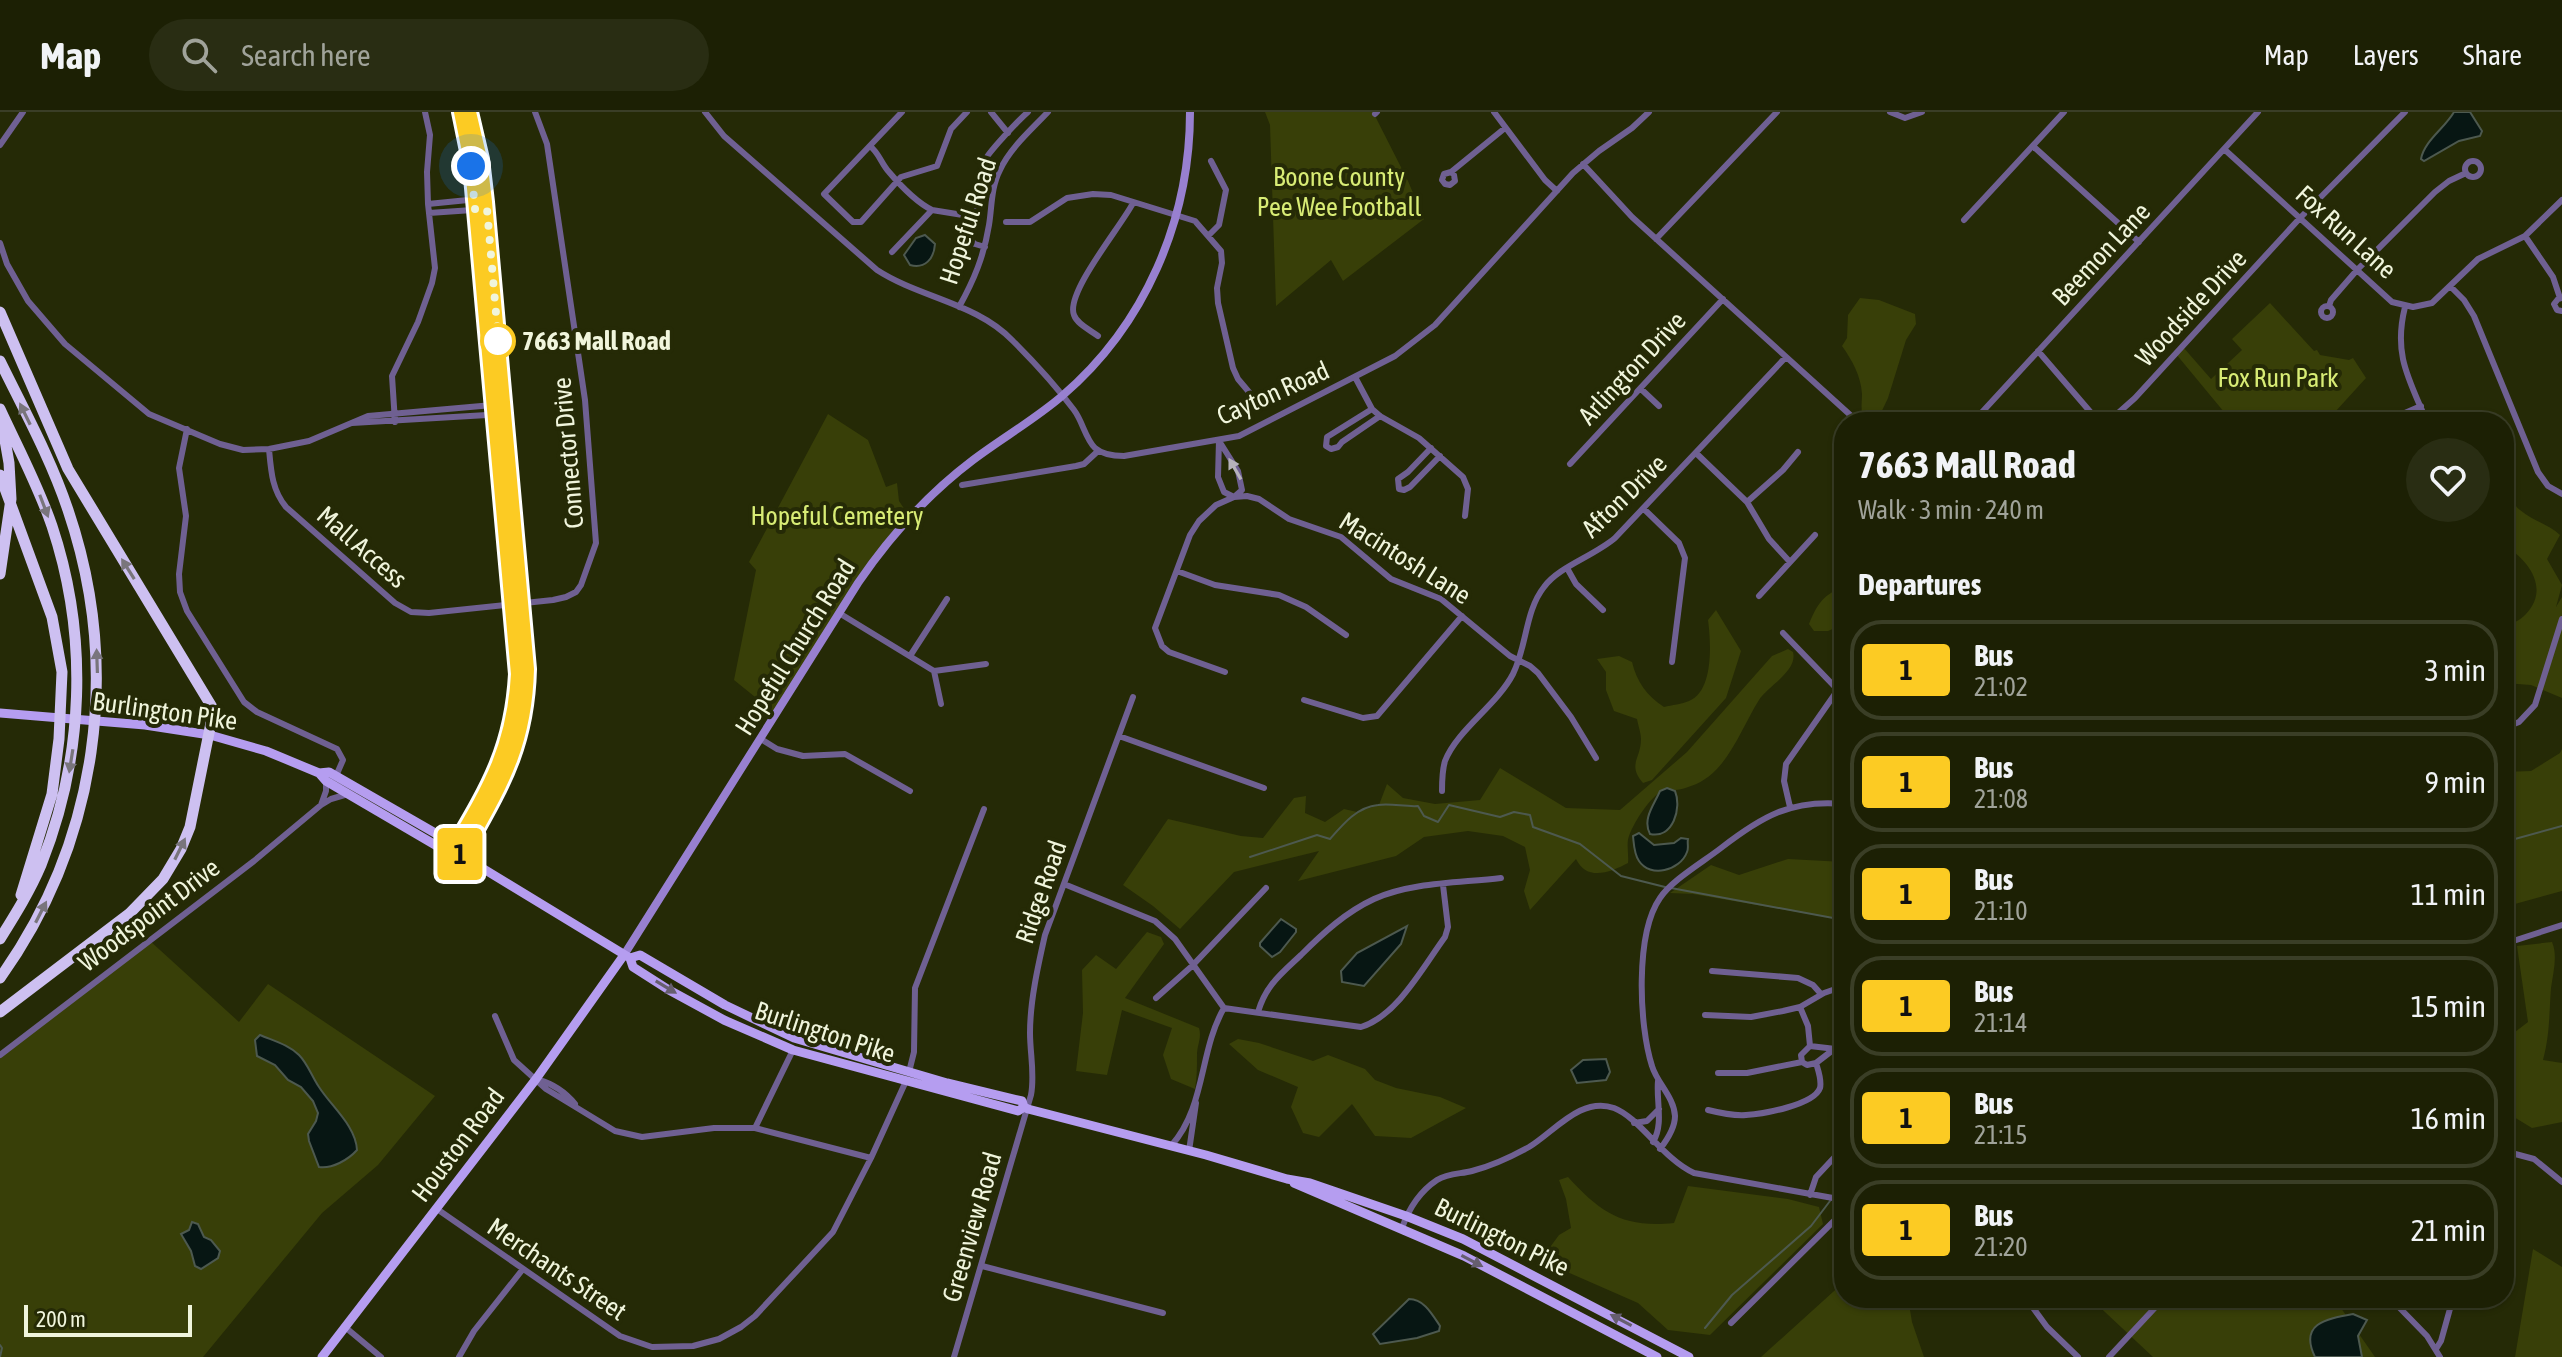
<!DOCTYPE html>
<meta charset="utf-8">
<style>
:root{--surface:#1c2004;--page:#292d13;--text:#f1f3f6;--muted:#a0a39a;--line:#3a3e26}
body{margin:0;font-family:"Asap Condensed",sans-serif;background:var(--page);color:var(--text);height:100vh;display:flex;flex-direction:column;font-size:30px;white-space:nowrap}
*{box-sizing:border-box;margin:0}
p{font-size:26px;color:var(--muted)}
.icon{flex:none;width:44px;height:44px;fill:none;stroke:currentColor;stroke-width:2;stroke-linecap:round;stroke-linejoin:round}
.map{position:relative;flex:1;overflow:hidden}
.details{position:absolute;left:1834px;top:300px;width:680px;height:896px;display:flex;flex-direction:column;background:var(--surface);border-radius:32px;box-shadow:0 2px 6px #0004,0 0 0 2px var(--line)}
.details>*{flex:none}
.badge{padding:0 16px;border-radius:6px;font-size:28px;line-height:52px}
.scale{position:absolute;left:24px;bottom:20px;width:168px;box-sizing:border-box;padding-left:8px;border:4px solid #f0f5dc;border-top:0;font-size:22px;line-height:28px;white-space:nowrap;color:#f0f5dc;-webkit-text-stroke:6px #252a06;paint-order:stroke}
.you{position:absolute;width:40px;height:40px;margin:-20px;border:6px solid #fff;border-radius:50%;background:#1a73e8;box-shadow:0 0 0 12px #1a73e833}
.map>.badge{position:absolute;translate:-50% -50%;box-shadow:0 0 0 4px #fff}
h2{padding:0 24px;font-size:30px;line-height:72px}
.round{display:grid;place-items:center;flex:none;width:84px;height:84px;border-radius:42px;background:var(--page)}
.overview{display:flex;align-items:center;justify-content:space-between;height:136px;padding:0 24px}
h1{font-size:38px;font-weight:700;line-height:60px}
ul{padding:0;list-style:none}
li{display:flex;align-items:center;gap:24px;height:100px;margin:0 16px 12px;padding:0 8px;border:4px solid var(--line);border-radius:32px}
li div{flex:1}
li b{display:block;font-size:30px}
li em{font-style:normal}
li .badge{min-width:88px;font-weight:700;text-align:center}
header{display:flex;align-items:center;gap:48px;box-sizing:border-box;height:112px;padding:0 40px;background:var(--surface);border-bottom:2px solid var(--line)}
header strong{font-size:38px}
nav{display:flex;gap:44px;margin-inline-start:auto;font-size:28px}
.search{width:560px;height:72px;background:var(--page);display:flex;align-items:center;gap:20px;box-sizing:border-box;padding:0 28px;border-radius:44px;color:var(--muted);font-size:30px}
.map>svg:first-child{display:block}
.green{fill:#383f08}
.water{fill:#071613;stroke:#4d594f;stroke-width:2}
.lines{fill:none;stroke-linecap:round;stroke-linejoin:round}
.stream{stroke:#4d594f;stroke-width:2}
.minor{stroke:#6f6092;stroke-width:6}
.secondary{stroke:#9880d0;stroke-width:8}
.primary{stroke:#b59df0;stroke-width:9}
.motorway{stroke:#cdc0f1;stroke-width:11}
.oneway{fill:#79757c}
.oneway2{fill:#b6b2bb}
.oneway3{fill:#665e6f}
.line-casing{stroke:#fff;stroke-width:18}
.line{stroke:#fccb23;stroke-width:12}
.walk{stroke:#f0f5dc;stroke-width:8;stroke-dasharray:0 14.4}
.stop-dot{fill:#fff;stroke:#fccb23;stroke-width:4}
.labels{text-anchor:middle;stroke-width:8;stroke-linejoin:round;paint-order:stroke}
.park-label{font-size:26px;fill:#d8ec75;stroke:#252a06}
.street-label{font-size:26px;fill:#f0f5dc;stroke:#252a06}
.stop-label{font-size:26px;font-weight:bold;fill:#f0f5dc;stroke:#252a06;text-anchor:start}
</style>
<header>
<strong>Map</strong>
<div class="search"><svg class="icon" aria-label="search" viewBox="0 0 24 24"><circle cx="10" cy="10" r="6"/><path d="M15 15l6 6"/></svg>Search here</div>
<nav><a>Map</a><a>Layers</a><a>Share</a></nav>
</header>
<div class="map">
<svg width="2562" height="1245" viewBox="0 0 2562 1245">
<rect width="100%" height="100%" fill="#252a06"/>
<path class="green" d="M1265,0H1373L1408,69L1424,107L1343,169L1331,148L1276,194L1270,13Z
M1860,186L1879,188L1915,202L1916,212L1906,228L1888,286L1878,307H1868L1862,301C1861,294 1862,289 1862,282C1861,264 1852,248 1842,234L1847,226L1848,203Z
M2270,191L2314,239L2317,238L2320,243L2349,248L2353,246L2366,266L2335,300L2329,310H2222L2221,305L2224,300L2176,242L2183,235L2211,267L2242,238L2232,227Z
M828,302L868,328L886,375L897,371L899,389L909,404L877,443L776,602L734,568L756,458L749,450Z
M2504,377C2511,383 2513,393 2520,398C2533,409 2548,412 2560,423L2547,447L2562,473L2556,495L2562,485V586L2531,573L2504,571V514C2513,512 2520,508 2526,502C2550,477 2529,448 2504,433Z
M1844,474V512L1828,519H1814L1809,512C1818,490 1823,484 1844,474Z
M1716,498L1741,539L1726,586L1652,668L1643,671C1627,652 1641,647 1641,627C1641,621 1638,613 1637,607L1614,599L1606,578V560L1597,547L1619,544L1632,550C1637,570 1646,583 1664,595C1672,593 1682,592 1689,589C1714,579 1711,530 1708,508Z
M1788,537L1793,540C1798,559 1769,573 1759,588C1740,618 1727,662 1691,674C1682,677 1676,680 1667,676C1652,682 1635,708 1629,724C1626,732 1629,742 1628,751C1611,760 1587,770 1576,747L1530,798L1524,779L1530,758L1525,735L1503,724L1468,719L1424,725L1396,744L1298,769L1319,739L1234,760L1180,817L1153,794L1123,773L1168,707L1241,724L1263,726L1294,686L1306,684L1305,701L1325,710L1344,697L1357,700L1379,693L1387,672L1403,686L1435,692L1480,688L1500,656L1566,696L1620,698L1687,640L1772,544Z
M2562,637V779L2504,795V660L2531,659L2560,641Z
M1788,747L1844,750V808L1693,782L1670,781L1711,753L1739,763Z
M1147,820L1161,825L1164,832L1125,886L1199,916C1202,926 1197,933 1197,943C1197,955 1197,965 1195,977L1171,967L1163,943L1172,916L1122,898L1107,963L1076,959L1083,901L1082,858L1096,843L1116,857Z
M149,828L239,910L268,872L435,984L378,1053L322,1101L203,1245H0V943Z
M2552,830C2558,844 2553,861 2551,876C2549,902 2550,922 2543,948L2562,951V1010L2532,1016L2504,999V922L2515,920L2528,910L2517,834Z
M1238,927L1259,931L1313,949L1328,943L1365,957L1375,968L1396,976L1440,985L1466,996L1411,1026L1375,1024L1352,992L1319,1025L1303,1021L1291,995L1298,975L1258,958L1229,932Z
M1568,1065C1601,1101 1623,1116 1674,1111L1688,1074L1788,1087L1819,1095L1823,1112L1710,1223L1668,1218L1638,1191L1549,1152L1545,1142L1559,1123L1571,1116L1566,1087L1559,1068Z
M2533,1137L2562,1155V1245H2515Z
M1844,1170V1186H1908L1912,1210L1924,1245H1761Z
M2090,1186H2334L2375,1245H2153Z"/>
<path class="water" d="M2454,0H2470L2482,19L2480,24L2459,29L2424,49L2421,47C2424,29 2445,16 2454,0Z
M925,123L935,132C934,147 925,157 910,153L904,143L916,126Z
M1667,676L1675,679C1682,696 1673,727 1650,722C1642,707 1654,693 1660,679Z
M1639,721L1654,733L1674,731L1681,726L1688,727C1687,731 1689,736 1687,740C1680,759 1650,766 1639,749C1634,742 1634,733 1633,724Z
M1281,807L1296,817V820L1280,840L1272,845L1260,834V831Z
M1407,814L1401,832L1364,874L1342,870L1341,859L1357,841Z
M260,923C274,929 289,933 299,943C308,952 312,965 319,975C331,994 356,1014 357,1038C348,1048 332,1057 319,1055L309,1029L308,1022L316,1009L318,1001L313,989L301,975L288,968L275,953L257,944L255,928Z
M1606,947L1610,960L1606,968L1577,971L1571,958L1583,948Z
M192,1110L198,1112L204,1125L211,1128L220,1139L218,1146L201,1157L195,1154L191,1139L181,1122L189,1118Z
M1409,1187C1424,1187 1432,1202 1440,1214L1439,1219L1417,1226L1380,1232L1373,1222Z
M2353,1202L2367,1208L2358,1224L2362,1245H2315C2299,1212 2325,1207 2353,1202Z"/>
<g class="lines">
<path class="stream" d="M2504,730L2562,714
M1250,745L1317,723L1330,727C1343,712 1357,695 1378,693C1391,691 1405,695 1418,694L1424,704L1438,710L1449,693L1500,705L1514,700L1530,703L1533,715L1580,732L1621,764L1665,775
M1671,776L1844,808
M1834,1084L1844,1071
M1705,1216L1732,1183L1811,1114L1830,1089
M0,1233L2,1236L0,1245"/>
<path class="minor" d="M705,0L724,24L877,158C920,186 977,191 1013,229C1034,250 1056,274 1074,298C1083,310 1085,326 1095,336C1103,343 1114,344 1124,344L1239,324L1395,244L1435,213L1573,61L1599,39L1632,16L1649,0
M902,0L824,82L853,110H861L901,65L937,54L951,17L967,0
M991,0L1008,21
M1494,0L1545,68L1557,79
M1890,0L1905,6L1922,0
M1375,2L1377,0
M0,33L23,0
M870,34C879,41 881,51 889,60C900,73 916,90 932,98
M2033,34L2139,130
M2224,37L2392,190L2413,195L2432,191L2478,147L2525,124L2562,88
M2465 57a8 8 0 1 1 16 0a8 8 0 1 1-16 0Z
M1583,52L1632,105L1858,310
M1451,60L1454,63L1455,69L1450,73L1445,72L1442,68L1444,62L1451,60L1505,16
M428,92L478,87
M429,101L487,97
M969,104L971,129L975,132L985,135
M1964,108L2064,0
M1006,110H1030L1067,86L1093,82L1111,83L1195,109L1221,139L1222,151L1217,176L1218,191L1233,256L1238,267L1254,286L1274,280
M1209,123L1219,113L1226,78L1211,49
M2525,124L2553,165L2560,186
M1656,127L1777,0
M0,131L7,152L28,189L65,232L149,302L220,332L243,338L269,337L309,329L368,304L504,292
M892,140L932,98L969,104L975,102C979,94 983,86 983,78C984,69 981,60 983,52C985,43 1020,7 1028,0
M2450,174L2464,188L2474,204L2538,360L2548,374L2562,382
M2562,186L2558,187L2554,192L2557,198L2562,199
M2321 200a6 6 0 1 1 12 0a6 6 0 1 1-12 0Z
M2329,194L2331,188L2357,158L2435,80L2449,69L2466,61
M959,195C974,168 984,144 989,113C992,95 991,75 1000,58C1010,36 1031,18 1048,0
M2405,195C2393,243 2409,267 2427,310
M1098,224C1090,218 1077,212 1074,203C1065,181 1122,113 1133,91
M2038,239L2099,310
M1355,265L1372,297L1380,304L1419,326L1463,365L1468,377L1465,404
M1641,277L1659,294
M1372,297L1327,325L1326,334L1331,337L1338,335L1342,330L1380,304
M395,310L392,264L418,210L432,171L435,156L428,92L427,60L430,23L425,0
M1973,310L2258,0
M2108,310L2135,286L2300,106L2405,0
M2384,310L2421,294
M352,311L504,302
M187,317L179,356L186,404L179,462L180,480L187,499L244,590L257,600L337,637L343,648L336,664
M1219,328L1218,365L1224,380L1234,385L1247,384L1259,387L1289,407L1341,425L1391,467L1441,487L1510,544L1530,554L1538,561L1571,605L1596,646
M1221,332L1238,359L1242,378L1234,385L1216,393L1199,409L1190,423L1155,516L1162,534L1169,540L1225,560
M1431,336L1408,360L1398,367L1399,377L1404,378L1410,375L1440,344
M269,337C271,359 272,378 286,395L395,491L411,500L429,501L553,488L566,485L576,480L581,473L596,431L585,288L547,32L535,0
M1696,341L1747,390L1769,427L1790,450
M1570,352L1723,187
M962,373L1076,354L1084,352L1098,339
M1747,390L1783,358L1798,340
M1644,397L1679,431L1685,446L1672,550
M1567,456L1576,472L1603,498
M1177,459L1215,473L1279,483L1306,495L1346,523
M1759,484L1815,423
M839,501L934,559L986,552
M1783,521L1837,577
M910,544L947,487
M934,559L941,592
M1304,588L1363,606L1377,604L1462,504
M2504,616L2519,610L2535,593L2562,507
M1119,624L1264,676
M761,627L777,637L803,644L845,642L910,679
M1442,679C1442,669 1442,659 1445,649C1457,618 1497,593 1513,562C1527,534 1525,499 1544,475C1558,455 1594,444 1615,426L1786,245
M321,693L326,679V670
M1790,695L1784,669L1786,652L1844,569
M1064,772L1155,809L1175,827L1224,896L1361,915C1397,904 1423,855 1445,825L1448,815L1443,773
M2504,832L2562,813
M1712,859L1798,866L1813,873L1821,882
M1156,886L1192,854L1266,776
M1800,895L1808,914L1810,934
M1258,900C1266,873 1281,862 1301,843C1323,821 1346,800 1374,787C1412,770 1460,771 1501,766
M1705,903L1751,905L1783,899L1800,895L1824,881L1844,874
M495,904L514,948L546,977L615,1019L642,1025L714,1016H755L871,1046
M1833,938L1816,951L1807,953L1802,950L1801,943L1810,934L1844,938
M0,943L254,749L321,693L331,687L348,682
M909,960L914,940L915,876L984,697
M1718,961H1747L1802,950
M539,968C553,972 566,981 575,992
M1708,998C1720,1001 1733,1004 1746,1003C1763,1002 1814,993 1820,976C1822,968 1818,958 1816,951
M1634,1011L1647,1009L1659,997
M755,1016L793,938
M1653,1030C1664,1012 1656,989 1658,969
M1171,1034C1206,995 1199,939 1224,896
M1660,1037C1667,1028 1675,1016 1675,1004C1674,985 1657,971 1652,954C1639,914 1635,822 1660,786C1672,768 1703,750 1721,736C1761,705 1791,687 1844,692
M1189,1039L1196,991
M2504,1039L2534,1047L2562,1070
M1810,1083L1816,1065L1844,1035
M437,1097L620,1224L652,1235L693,1234L719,1227L741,1215L755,1204L833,1120L871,1046L906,969
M1402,1116C1409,1096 1419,1080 1437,1068C1448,1061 1461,1062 1472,1059C1492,1054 1511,1045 1529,1035C1554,1020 1581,984 1614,996C1640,1006 1663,1047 1694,1061L1844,1088
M982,1154L1163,1201
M2026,1186L2047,1215L2078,1245
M2390,1186L2427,1224L2440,1245
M1731,1211L1844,1099
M345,1215L381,1245
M2436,1237L2441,1229L2453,1186
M459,1245L474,1219L523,1157
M954,1245L1031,983C1035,962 1030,942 1030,921C1030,889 1038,854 1045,823L1133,585
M2109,1245L2164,1186"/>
<path class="secondary" d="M452,738C476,697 503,656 512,609C520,570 515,531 512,492L471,54L460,0
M462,744C499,677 526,636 528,557L486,90L481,47L470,0
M624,843L858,471C890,424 928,382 973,348C1002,326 1034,308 1062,284C1145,213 1190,108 1190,0"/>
<path class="primary" d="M0,601L145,613L210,623L266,639L319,661L329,660L442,725L446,734L630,846L633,855L669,878L724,908L793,938L1018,999L1024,995L1028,997L1206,1043L1287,1067L1310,1071L1406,1104L1463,1127L1689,1245
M319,661L326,669L437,734H446
M630,846L640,843L725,893L794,926L947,971L1022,989L1024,995
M1294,1071L1464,1144L1657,1245
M322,1245L536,967L624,843"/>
<path class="motorway" d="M0,200L68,357L212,595L213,601L190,715L181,737L163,767L129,802L0,900
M0,249C24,298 51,347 68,398C122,557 98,729 0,866
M0,297C18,336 38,373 52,414C89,525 84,645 41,753C30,779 15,803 0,827
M0,363L52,505L62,560L59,627L52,682L21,783
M0,462L11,387L9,351L2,311"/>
</g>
<defs><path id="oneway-solid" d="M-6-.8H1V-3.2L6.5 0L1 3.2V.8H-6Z" transform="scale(2)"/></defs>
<g class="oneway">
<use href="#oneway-solid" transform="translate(25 302) rotate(-116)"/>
<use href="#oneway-solid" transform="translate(44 394) rotate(69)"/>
<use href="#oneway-solid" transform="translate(128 457) rotate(-122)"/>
<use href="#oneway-solid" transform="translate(97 549) rotate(-92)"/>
<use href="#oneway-solid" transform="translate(71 649) rotate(99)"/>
<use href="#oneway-solid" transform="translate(180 737) rotate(-64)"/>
<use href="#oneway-solid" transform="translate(41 800) rotate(-63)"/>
</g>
<use class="oneway2" href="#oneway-solid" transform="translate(1235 357) rotate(-120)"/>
<g class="oneway3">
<use href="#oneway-solid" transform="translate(666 875) rotate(31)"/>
<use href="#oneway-solid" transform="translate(1472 1149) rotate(28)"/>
<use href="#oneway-solid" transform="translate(1621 1208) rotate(-152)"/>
</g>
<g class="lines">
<defs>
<path id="line" d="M460,0L471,54L517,562C513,636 489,675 452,738L462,744C499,677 526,637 528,557L486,90L481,47L470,0"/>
</defs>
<use href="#line" class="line-casing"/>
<use href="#line" class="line"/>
<path class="walk" d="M471,54L475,97H487L499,236L498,229"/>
</g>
<circle class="stop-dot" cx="498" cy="229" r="16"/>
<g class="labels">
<g class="park-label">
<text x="1339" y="74">Boone County<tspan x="1339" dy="30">Pee Wee Football</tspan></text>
<text x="2278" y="275">Fox Run Park</text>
<text x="837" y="413">Hopeful Cemetery</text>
</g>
<g class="street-label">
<text transform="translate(968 109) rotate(-72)" y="9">Hopeful Road</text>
<text transform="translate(2346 120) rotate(42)" y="9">Fox Run Lane</text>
<text transform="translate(2101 142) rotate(-47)" y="9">Beemon Lane</text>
<text transform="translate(2191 196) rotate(-47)" y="9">Woodside Drive</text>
<text transform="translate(1632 256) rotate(-47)" y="9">Arlington Drive</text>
<text transform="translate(1273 281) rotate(-24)" y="9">Cayton Road</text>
<text transform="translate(568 341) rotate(-95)" y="9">Connector Drive</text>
<text transform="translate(1624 384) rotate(-44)" y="9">Afton Drive</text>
<text transform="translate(362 435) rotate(41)" y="9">Mall Access</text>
<text transform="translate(1405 446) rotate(32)" y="9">Macintosh Lane</text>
<text transform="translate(795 535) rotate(-58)" y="9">Hopeful Church Road</text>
<text transform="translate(165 599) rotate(8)" y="9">Burlington Pike</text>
<text transform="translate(1041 780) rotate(-71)" y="9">Ridge Road</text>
<text transform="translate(149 803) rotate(-37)" y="9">Woodspoint Drive</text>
<text transform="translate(825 920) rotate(18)" y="9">Burlington Pike</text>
<text transform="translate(458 1033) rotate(-53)" y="9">Houston Road</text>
<text transform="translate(972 1115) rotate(-74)" y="9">Greenview Road</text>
<text transform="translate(1502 1125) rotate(26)" y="9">Burlington Pike</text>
<text transform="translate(557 1157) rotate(34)" y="9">Merchants Street</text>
</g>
<g class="stop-label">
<text x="522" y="238">7663 Mall Road</text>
</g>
</g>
</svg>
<div class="scale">200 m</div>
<div class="you" style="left:471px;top:54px"></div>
<b class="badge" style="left:460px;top:742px;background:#fccb23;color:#111">1</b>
<section class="details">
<div class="overview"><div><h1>7663 Mall Road</h1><p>Walk · 3 min · 240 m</p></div><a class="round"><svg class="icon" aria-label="heart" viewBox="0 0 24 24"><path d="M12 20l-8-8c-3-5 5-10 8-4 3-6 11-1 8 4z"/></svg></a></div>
<h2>Departures</h2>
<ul>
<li><span class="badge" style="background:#fccb23;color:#111">1</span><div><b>Bus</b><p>21:02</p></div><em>3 min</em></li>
<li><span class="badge" style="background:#fccb23;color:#111">1</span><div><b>Bus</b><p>21:08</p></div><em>9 min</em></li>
<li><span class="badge" style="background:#fccb23;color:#111">1</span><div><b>Bus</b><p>21:10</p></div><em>11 min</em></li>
<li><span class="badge" style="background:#fccb23;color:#111">1</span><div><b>Bus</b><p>21:14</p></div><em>15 min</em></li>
<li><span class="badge" style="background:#fccb23;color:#111">1</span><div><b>Bus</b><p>21:15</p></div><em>16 min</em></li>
<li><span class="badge" style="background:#fccb23;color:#111">1</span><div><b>Bus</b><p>21:20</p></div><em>21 min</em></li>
</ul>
</section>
</div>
